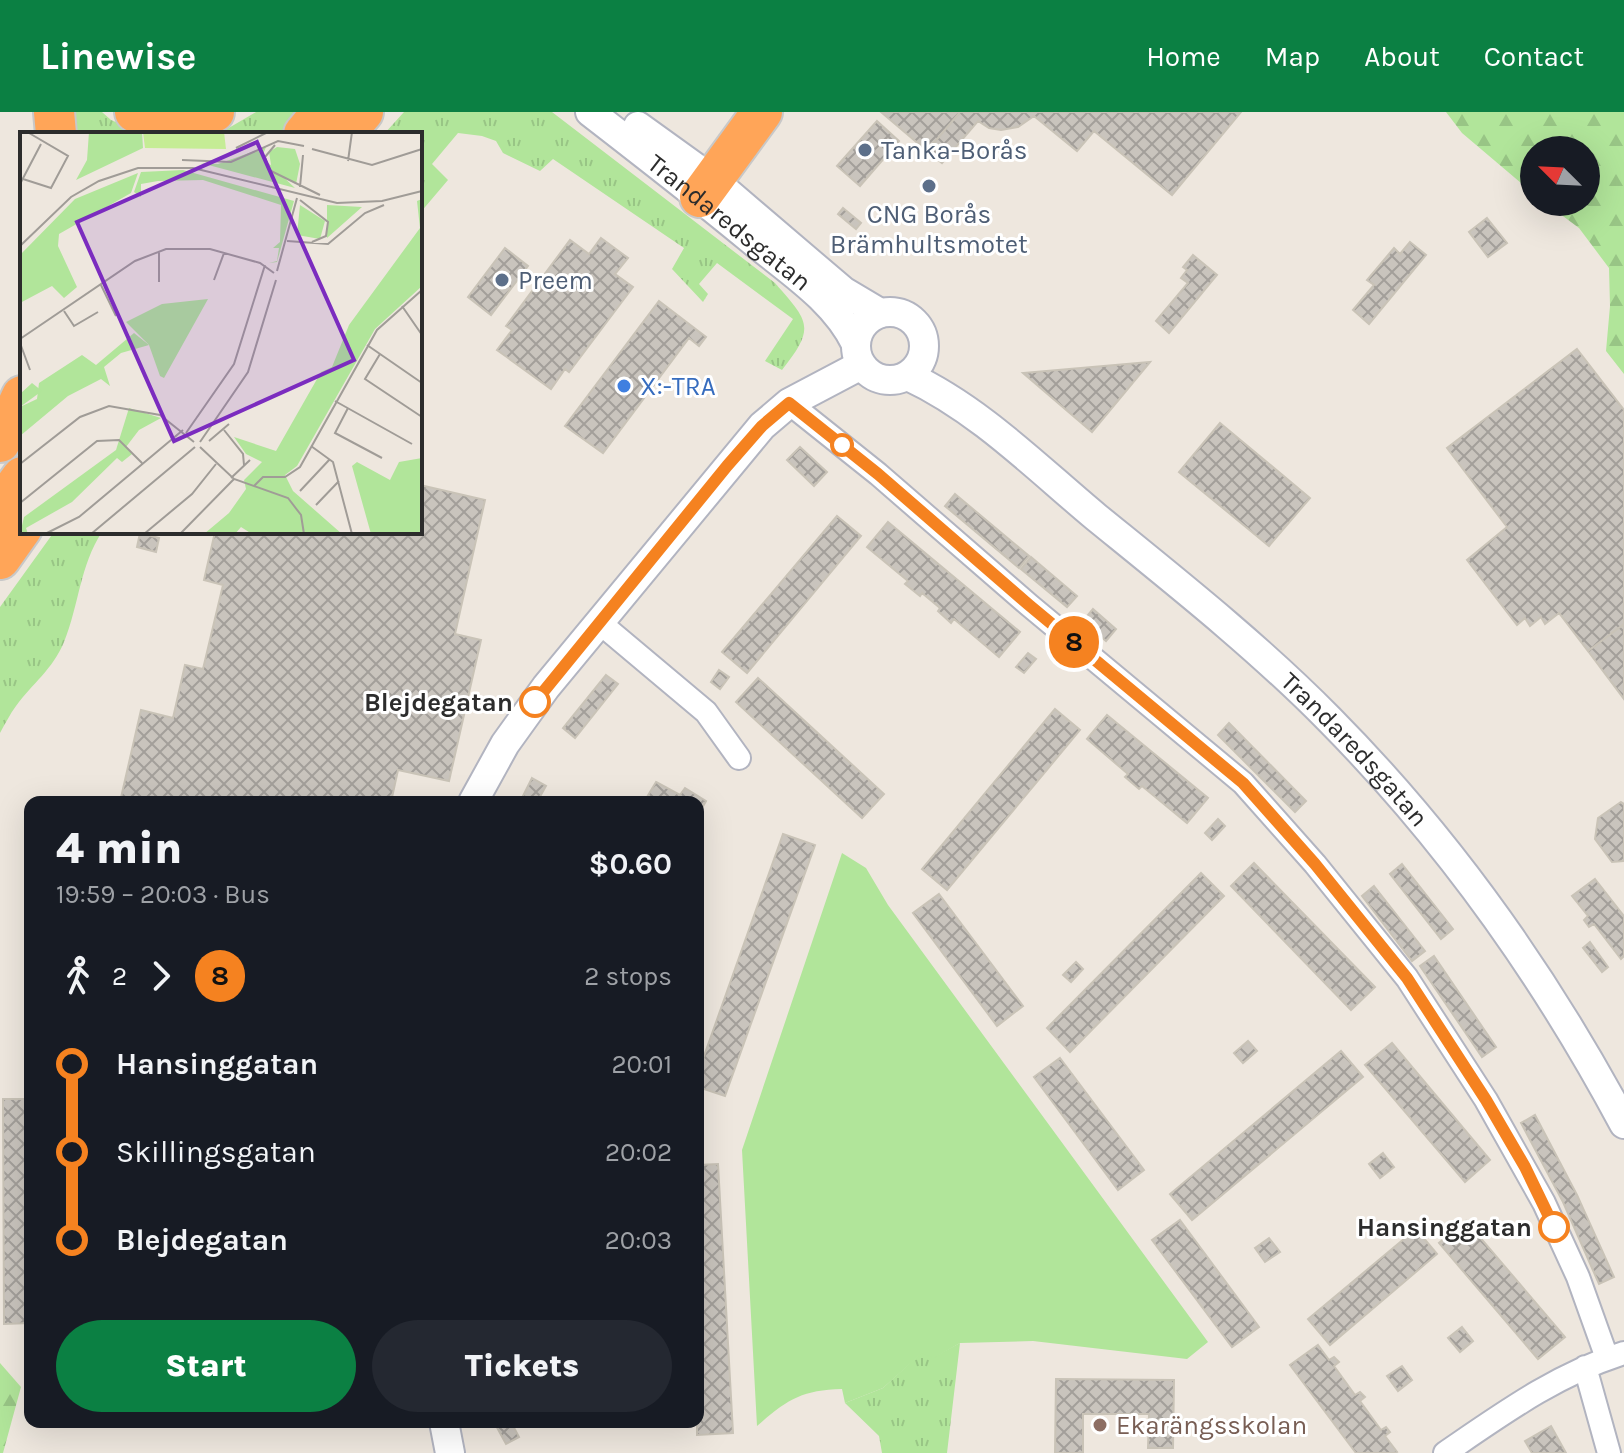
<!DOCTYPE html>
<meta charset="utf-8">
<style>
:root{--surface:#171b24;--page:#242831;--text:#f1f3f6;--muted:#9ea1a6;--accent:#0b8043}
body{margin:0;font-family:Karla,sans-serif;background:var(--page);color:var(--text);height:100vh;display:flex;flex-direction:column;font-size:30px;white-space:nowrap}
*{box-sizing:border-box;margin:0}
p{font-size:26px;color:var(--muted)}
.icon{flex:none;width:44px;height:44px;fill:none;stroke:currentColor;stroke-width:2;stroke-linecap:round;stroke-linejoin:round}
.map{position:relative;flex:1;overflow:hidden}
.details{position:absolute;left:24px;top:684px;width:680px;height:632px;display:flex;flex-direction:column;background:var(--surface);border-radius:16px;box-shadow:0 8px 32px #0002}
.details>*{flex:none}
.badge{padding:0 16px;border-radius:26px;font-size:28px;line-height:52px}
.needle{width:52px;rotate:294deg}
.tools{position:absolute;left:1520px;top:24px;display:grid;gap:16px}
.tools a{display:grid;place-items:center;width:80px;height:80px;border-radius:50%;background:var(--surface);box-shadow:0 8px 32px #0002;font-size:40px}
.map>.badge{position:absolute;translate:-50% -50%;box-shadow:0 0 0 4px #fff}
.legs{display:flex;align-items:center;gap:12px;height:88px;padding:0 32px;font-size:26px}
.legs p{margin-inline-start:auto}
.head{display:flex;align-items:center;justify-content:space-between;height:136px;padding:0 32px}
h1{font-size:44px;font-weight:800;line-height:60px}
.action{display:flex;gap:16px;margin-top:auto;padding:16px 32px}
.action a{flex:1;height:92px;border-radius:48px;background:var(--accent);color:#fff;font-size:32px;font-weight:800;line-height:92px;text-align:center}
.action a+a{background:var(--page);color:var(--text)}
ul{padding:0 32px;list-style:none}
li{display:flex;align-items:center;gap:28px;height:88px;font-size:30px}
li i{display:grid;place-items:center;width:12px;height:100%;margin:0 10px;background:currentColor}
li i::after{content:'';width:20px;height:20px;margin:-10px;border:6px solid;border-radius:50%;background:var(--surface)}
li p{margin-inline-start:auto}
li:first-child i{background:linear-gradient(#0000 50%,currentColor 0)}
li:last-child i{background:linear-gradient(currentColor 50%,#0000 0)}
header{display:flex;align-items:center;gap:48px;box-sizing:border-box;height:112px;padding:0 40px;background:var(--accent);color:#fff}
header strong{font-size:38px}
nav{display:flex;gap:44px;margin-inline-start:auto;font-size:28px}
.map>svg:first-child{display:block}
.grass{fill:url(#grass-tufts)}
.forest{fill:url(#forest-firs)}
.park{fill:#b1e59a}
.building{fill:url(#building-cross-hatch);stroke:#c9c3b7;stroke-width:2}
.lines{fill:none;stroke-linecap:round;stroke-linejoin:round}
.minor-casing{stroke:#b2b4c0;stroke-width:26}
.tertiary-casing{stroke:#b2b4c0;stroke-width:32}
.motorway-casing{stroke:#c8c8c8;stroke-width:44}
.minor{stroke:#fff;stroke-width:22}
.tertiary{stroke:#fff;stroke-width:28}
.motorway{stroke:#ffa558;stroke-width:40}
.line-1-casing{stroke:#fff;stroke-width:18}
.line-1{stroke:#f58220;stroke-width:12}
.service-dot{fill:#5c6f8a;stroke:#fff;stroke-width:3}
.shop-dot{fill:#3f7fe0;stroke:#fff;stroke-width:3}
.stop-1-dot{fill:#fff;stroke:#f58220;stroke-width:4}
.education-dot{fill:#8d6e63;stroke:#fff;stroke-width:3}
.labels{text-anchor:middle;stroke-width:6;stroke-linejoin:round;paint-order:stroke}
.service-label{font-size:26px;fill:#4e5e75;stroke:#fff;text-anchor:start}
.street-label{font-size:26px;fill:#2c2c2c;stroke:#fff}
.shop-label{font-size:26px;fill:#366cbe;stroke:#fff;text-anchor:start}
.stop-label{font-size:26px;font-weight:bold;fill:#2c2c2c;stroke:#fff;text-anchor:end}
.education-label{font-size:26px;fill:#785e54;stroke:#fff;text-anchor:start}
.inset-road{fill:none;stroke:#a09c97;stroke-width:2}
.view{fill:#7b2cbf;fill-opacity:0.15;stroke:#7b2cbf;stroke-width:4}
.inset-edge{fill:none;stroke:#2c2c2c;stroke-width:4}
</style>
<header>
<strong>Linewise</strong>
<nav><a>Home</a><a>Map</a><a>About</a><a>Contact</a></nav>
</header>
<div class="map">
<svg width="1624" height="1341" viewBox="0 0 1624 1341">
<defs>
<pattern id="grass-tufts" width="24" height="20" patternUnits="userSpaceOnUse" patternTransform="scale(2)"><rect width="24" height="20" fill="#b1e59a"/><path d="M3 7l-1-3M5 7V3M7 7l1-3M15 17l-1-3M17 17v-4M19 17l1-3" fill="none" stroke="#98c585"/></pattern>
<pattern id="forest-firs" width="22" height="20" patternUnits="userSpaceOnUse" patternTransform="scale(2)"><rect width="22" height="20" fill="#b1e59a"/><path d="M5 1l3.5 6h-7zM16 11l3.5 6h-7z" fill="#98c585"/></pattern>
<pattern id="building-cross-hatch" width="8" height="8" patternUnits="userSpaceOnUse" patternTransform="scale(2)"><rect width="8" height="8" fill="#c9c4bd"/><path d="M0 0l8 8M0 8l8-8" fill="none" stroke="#a39f9a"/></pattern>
</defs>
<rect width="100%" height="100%" fill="#eee7de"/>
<path class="grass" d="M65,0H102L111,8L144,22H70Z
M256,0H304L286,22H206L227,17Z
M404,0H552L775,171C809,210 816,215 782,258L765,249L793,207L717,151L699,172L708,182L703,190L672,157L684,136L553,47L540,59L503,41L496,29L482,24L458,21L432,52L448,68L420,101V22H384Z
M54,420H102C80,453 79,493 64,530C53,557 32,572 16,594C10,602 5,612 0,621V495Z
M960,1231L947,1341H882L879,1324L845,1291L883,1276L922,1240L934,1245Z"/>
<path class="forest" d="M1446,0H1624V262L1606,239L1610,194L1609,156L1579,116L1544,90H1586V38H1534V82L1462,21Z
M0,1251L21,1275L3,1341H0Z"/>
<path class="park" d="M842,741L866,756L888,793L1208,1230L1187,1247L1033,1229L960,1231L934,1246L922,1241L883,1276L845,1291L842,1277C801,1278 787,1288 757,1314L742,1038Z"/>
<path class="building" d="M881,0H960L927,39Z
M960,0H1241L1172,83L1094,19L1077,39L1034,4L1018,15L1001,18L989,16L978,9L942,51L927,39Z
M877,9L899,29L860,74L837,54Z
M843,96L861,111L856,117L838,102Z
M1487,106L1507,131L1488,145L1469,120Z
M601,126L628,146L615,162L633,175L569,260L565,257L551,277L497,238L512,218L506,214L570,128L589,142Z
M1410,130L1426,143L1369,212L1353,198L1374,173L1367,168L1394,136L1400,142Z
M505,136L528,154L491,203L468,185Z
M1193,143L1217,163L1169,221L1156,209L1188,171L1181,166L1187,158L1183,155Z
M659,189L706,225L699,234L689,226L603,341L565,314Z
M1577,237L1624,298V512L1588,539L1559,501L1545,512L1541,505L1530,514L1525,506L1517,513L1467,448L1507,415L1447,336Z
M1150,250L1092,320L1023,261Z
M1220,311L1310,386L1269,434L1179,360Z
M800,335L827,360L814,374L787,348Z
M420,373L485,388L455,522L481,528L449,669L398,658L391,690H120L141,598L173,606L185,553L203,557L223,473L204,468L215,420H420Z
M955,382L1029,444L1019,456L945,394Z
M837,404L861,424L747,561L722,540Z
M888,410L1020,520L999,545L954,507L951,511L938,499L940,496L922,481L920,484L905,472L908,469L867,435Z
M140,421L159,426L156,440L137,435Z
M1031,445L1077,484L1067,495L1021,457Z
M1093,497L1116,517L1106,529L1083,509Z
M1624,512V587L1588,539Z
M1028,541L1036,547L1024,561L1016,555Z
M719,558L729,565L720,577L711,570Z
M606,563L618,572L575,626L563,616Z
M758,566L884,682L862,706L736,590Z
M1055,597L1080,618L947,778L922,757Z
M1107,603L1208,686L1187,711L1142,674L1139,677L1125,665L1128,662L1087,627Z
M1229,611L1306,689L1295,700L1218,623Z
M532,666L546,674L537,690H520Z
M656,670L680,683L685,676L706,689L698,703V690H644Z
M1621,690L1624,692V749L1612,750L1595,727L1598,706Z
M1218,707L1225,714L1212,728L1205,721Z
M783,722L815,733L725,984L698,975V961Z
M1254,751L1375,875L1351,898L1231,774Z
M1402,752L1453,817L1441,827L1390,762Z
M1201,761L1224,784L1070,940L1047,916Z
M1595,767L1624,804V844L1621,847L1594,812L1589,815L1584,808L1588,804L1572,784Z
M1374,774L1425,839L1412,849L1362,784Z
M939,782L1023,894L997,914L913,801Z
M1590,830L1608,855L1602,860L1583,836Z
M1434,844L1496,935L1482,945L1420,854Z
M1076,850L1083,857L1071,870L1063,863Z
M1248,929L1257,939L1243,951L1234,941Z
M1392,931L1490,1048L1465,1070L1365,953Z
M1341,939L1363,965L1192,1108L1170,1082Z
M1060,946L1144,1058L1118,1078L1034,965Z
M3,987H30V1211L4,1212Z
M1535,1003L1577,1083L1614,1165L1599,1172L1563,1090L1521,1011Z
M1383,1041L1394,1055L1380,1066L1369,1052Z
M718,1052L733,1321L697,1323L698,1053Z
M1180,1108L1259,1215L1232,1235L1152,1128Z
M1466,1109L1565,1225L1538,1247L1439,1131Z
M1416,1117L1437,1142L1330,1233L1308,1207Z
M1269,1126L1280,1140L1265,1150L1255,1136Z
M1462,1215L1473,1229L1460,1240L1448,1226Z
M1318,1233L1329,1248L1334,1245L1339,1250L1334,1254L1355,1283L1360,1280L1365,1285L1360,1289L1381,1318L1386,1315L1390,1320L1385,1324L1397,1340L1395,1341H1356L1290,1253Z
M1402,1254L1412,1268L1398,1279L1387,1264Z
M1056,1267L1174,1268L1173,1336H1148L1149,1302H1083V1341H1055Z
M494,1310H511L519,1325L506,1332Z
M1551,1314L1566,1341H1532L1525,1329Z"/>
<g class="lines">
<defs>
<path id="minor" d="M789,291L878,362L1029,493L1243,671L1315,752L1407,866L1486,988L1544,1091L1578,1165L1607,1246
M600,511L706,600L739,646
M1585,1255L1609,1341
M1445,1341C1502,1302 1557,1262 1624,1241"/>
<g id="tertiary">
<path id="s1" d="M590,0C643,41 696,82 748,125C786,157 834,186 856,232"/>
<path d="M638,14L713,68L843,179L880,201"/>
<circle cx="890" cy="234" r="34"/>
<path id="s2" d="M908,264C979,297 1036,355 1096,405C1176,470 1257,534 1329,607C1448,727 1545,864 1624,1012"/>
<path d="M473,690L505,632L546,575L762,314L789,291L861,253"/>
<path d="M444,1310L450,1341"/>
</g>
<path id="motorway" d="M54,0L56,22
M135,0C162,8 187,12 214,0
M304,22L322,0
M344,22L363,0
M700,85L762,0
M0,330L22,284
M0,395L22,365
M0,447L22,416"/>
</defs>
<use href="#minor" class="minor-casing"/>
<use href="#tertiary" class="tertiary-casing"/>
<use href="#motorway" class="motorway-casing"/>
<use href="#minor" class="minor"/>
<use href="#tertiary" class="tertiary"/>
<use href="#motorway" class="motorway"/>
</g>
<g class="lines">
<defs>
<path id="line-1" d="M535,590L727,354L762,314L789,291L878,362L1029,493L1243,671L1315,752L1407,866L1486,988L1525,1055L1554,1115"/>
</defs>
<use href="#line-1" class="line-1-casing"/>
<use href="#line-1" class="line-1"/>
</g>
<g class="service-dot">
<circle cx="865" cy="38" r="8"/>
<circle cx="929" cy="74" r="8"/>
<circle cx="502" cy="168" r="8"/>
</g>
<circle class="shop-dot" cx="624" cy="274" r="8"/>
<g class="stop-1-dot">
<circle cx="842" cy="333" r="10"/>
<circle cx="535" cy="590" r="14"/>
<circle cx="1554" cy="1115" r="14"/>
</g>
<circle class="education-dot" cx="1100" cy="1313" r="8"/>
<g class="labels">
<g class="service-label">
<text x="881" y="47">Tanka-Borås</text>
<text x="929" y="111" text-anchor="middle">CNG Borås<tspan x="929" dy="30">Brämhultsmotet</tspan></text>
<text x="518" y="177">Preem</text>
</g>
<g class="street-label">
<text dy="9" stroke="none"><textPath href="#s1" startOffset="178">Trandaredsgatan</textPath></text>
<text dy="9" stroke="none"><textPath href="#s2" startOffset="584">Trandaredsgatan</textPath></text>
</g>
<g class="shop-label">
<text x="640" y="283">X:-TRA</text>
</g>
<g class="stop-label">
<text x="513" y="599">Blejdegatan</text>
<text x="1532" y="1124">Hansinggatan</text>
</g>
<g class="education-label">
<text x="1116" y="1322">Ekarängsskolan</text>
</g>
</g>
<g transform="translate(20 20)">
<rect width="402" height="402" fill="#eee7de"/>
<path d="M246,15L242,25L275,56L181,31L198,32ZM257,15L275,17L280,32L276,52L252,39L249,20ZM163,38L274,69L257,130L249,131L257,129L259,116H253L260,110L261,73L183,48L138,49L121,52V65L114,60L121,40ZM114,201L129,213L101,221L84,235L90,254L81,247L48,264L0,304V275L17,267L19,251L62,223L76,233Z" fill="#b1e59a"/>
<path d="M69,0H122L123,16L56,48L67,28ZM118,41L111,61L39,102L38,114L57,155L44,166L32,154L0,171V123L55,67ZM402,67V154L355,197L277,334L265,343L273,359L322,402H232L221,395L215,402H184L209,381L226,357L224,348L242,330L226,322L214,305L256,319L301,240L312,235L329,193L400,96L397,69ZM280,73L305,89L300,107L277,103ZM307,73L342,75L307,106ZM12,251L22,259L0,275V262ZM402,326V402H351L332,334L337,330L370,348L379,330Z" fill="#b1e59a"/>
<path d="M188,167L144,246L140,244L129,213L106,190L142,172ZM109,276L141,286L119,298L106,315L112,322L102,330L97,326L52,370L6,396L8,402H0L4,385L96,318Z" fill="#b1e59a"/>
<path d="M123,0H204L206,17L125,16Z" fill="#c5ec95"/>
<path class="inset-road" d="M255,13L245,25L249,38L300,63M216,16L248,0M292,17L352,33L402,17M162,28L211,30L258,9L284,14M328,29L332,0M3,47L31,56L48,24L9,1M0,52L21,12M280,55L283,23M280,68L308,90L306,104L292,110M267,109L308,112L345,81L364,73M0,114L51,65L79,49L118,36H173L317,71L362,69L402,59M257,139L277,66M194,148L204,121M139,150V119M81,153L96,184M382,174L402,203M44,179L54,194L78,180M0,207L115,129L146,117H190L240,131L254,141M0,211L10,238M347,213L402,251M360,222L345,247L402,285M315,269L392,312M328,276L315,301L362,326M204,298L223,322L224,333M166,301L214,232L245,133M189,309L209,292M180,310L228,240L256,148M291,314L313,330L332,402M180,315L214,347L268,366L281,383L284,402M0,332L60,285L89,274L140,283L174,310M211,346L230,328M234,354L243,345H265L280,335L357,198L402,158M280,359L310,327M0,371L77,309L99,308L122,331M296,373L319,349M25,402L59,385L163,298M71,402L175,315M124,402L172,362L196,332M160,402L214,347"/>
<path class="view" d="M237,10L334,228L154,309L57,90Z"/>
<rect width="402" height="402" class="inset-edge"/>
</g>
</svg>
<div class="tools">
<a><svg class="needle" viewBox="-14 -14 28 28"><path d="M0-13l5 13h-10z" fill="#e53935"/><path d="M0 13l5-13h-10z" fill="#9ea1a6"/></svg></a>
</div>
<b class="badge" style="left:1074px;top:530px;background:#f58220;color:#111">8</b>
<section class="details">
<div class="head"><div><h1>4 min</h1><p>19:59 – 20:03 · Bus</p></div><b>$0.60</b></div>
<div class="legs"><svg class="icon" aria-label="walk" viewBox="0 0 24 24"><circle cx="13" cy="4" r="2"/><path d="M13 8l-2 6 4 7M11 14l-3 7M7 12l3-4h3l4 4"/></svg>2<svg class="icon" aria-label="forward" viewBox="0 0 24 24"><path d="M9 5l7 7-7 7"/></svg><b class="badge" style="background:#f58220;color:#111">8</b><p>2 stops</p></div>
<ul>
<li><i style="color:#f58220"></i><b>Hansinggatan</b><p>20:01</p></li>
<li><i style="color:#f58220"></i><span>Skillingsgatan</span><p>20:02</p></li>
<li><i style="color:#f58220"></i><b>Blejdegatan</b><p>20:03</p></li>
</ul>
<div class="action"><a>Start</a><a>Tickets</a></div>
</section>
</div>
